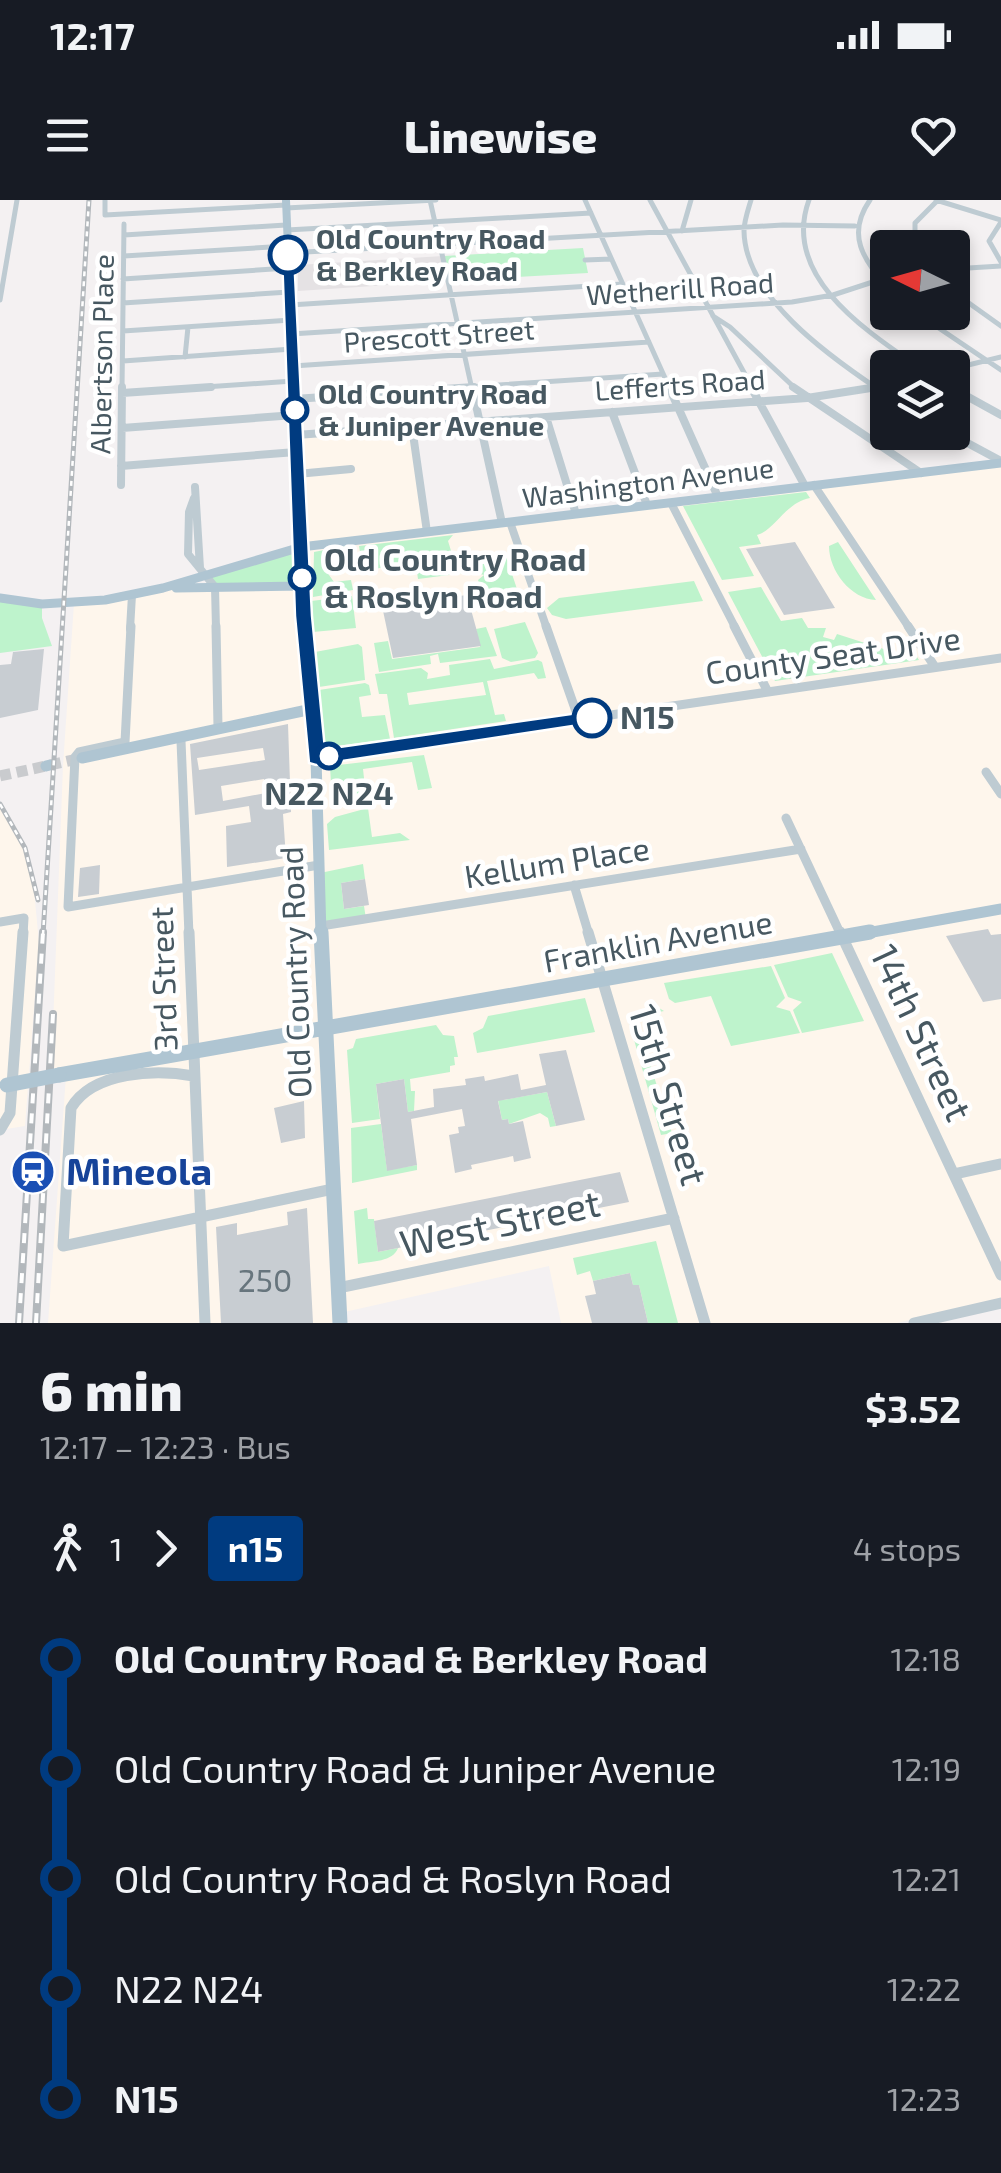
<!DOCTYPE html>
<meta charset="utf-8">
<style>
:root{--surface:#171b24;--page:#20242c;--text:#f1f3f6;--muted:#9ea1a6}
body{margin:0;font-family:"Exo 2",sans-serif;background:var(--page);color:var(--text);height:100vh;display:flex;flex-direction:column;font-size:38px;white-space:nowrap}
*{box-sizing:border-box;margin:0}
p{font-size:32px;color:var(--muted)}
.icon{flex:none;width:55px;height:55px;fill:none;stroke:currentColor;stroke-width:2;stroke-linecap:round;stroke-linejoin:round}
.map{position:relative;height:1123px;overflow:hidden}
.side{display:flex;flex-direction:column;background:var(--surface);flex:1}
.side>*{flex:none}
.badge{padding:0 20px;border-radius:8px;font-size:35px;line-height:65px}
.needle{width:65px;rotate:275deg}
.controls{position:absolute;left:870px;top:30px;display:grid;gap:20px}
.controls a{display:grid;place-items:center;width:100px;height:100px;border-radius:10px;background:var(--surface);box-shadow:0 5px 15px #0003;font-size:50px}
.map>.badge{position:absolute;translate:-50% -50%;box-shadow:0 0 0 5px #fff}
.legs{display:flex;align-items:center;gap:15px;height:110px;padding:0 40px;font-size:32px}
.legs p{margin-inline-start:auto}
.headline{display:flex;align-items:center;justify-content:space-between;height:170px;padding:0 40px}
h1{font-size:55px;font-weight:800;line-height:75px}
ul{padding:0 40px;list-style:none}
li{display:flex;align-items:center;gap:35px;height:110px;font-size:38px}
li i{display:grid;place-items:center;width:15px;height:100%;margin:0 12px;background:currentColor}
li i::after{content:'';width:25px;height:25px;margin:-12px;border:8px solid;border-radius:50%;background:var(--surface)}
li p{margin-inline-start:auto}
li:first-child i{background:linear-gradient(#0000 50%,currentColor 0)}
li:last-child i{background:linear-gradient(currentColor 50%,#0000 0)}
.status{display:flex;justify-content:space-between;align-items:center;height:70px;padding:0 50px;background:var(--surface);direction:ltr}
.status svg{height:28px;fill:currentColor}
header{display:flex;justify-content:space-between;align-items:center;height:130px;padding:0 40px;background:var(--surface);font-size:45px;font-weight:800}
.map>svg:first-child{display:block}
.commercial{fill:#fef6ec}
.education{fill:#e5e2e4}
.green{fill:#bef3cc;fill-rule:evenodd}
.building{fill:#c8cdd2;fill-rule:evenodd}
.lines{fill:none;stroke-linecap:round;stroke-linejoin:round}
.major-tunnel{stroke:#c9cbce;stroke-width:11;stroke-dasharray:11 6;stroke-linecap:butt}
.minor-far3{stroke:#becbd2;stroke-width:5}
.minor-far2{stroke:#becbd2;stroke-width:8}
.minor-far1{stroke:#becbd2;stroke-width:9}
.minor{stroke:#becbd2;stroke-width:11}
.major-far3{stroke:#afc5d2;stroke-width:8}
.major-far2{stroke:#afc5d2;stroke-width:9}
.major-far1{stroke:#afc5d2;stroke-width:11}
.major{stroke:#afc5d2;stroke-width:15}
.rail-far1-casing{stroke:#b3b8bc;stroke-width:5}
.rail-casing{stroke:#b3b8bc;stroke-width:8}
.rail-far1{stroke:#fff;stroke-width:2.5;stroke-dasharray:5;stroke-linecap:butt}
.rail{stroke:#fff;stroke-width:4;stroke-dasharray:10;stroke-linecap:butt}
.major-bridge{stroke:#afc5d2;stroke-width:15}
.line-1{fill:#003b80;stroke:#fff;stroke-width:2.5}
.stop-1-dot{fill:#fff;stroke:#003b80;stroke-width:5}
.labels{text-anchor:middle;stroke-width:9;stroke-linejoin:round;paint-order:stroke}
.far-stop-label{font-size:28px;font-weight:bold;fill:#475861;stroke:#fff;text-anchor:start}
.far-street-label{font-size:28px;fill:#475861;stroke:#fff}
.stop-label{font-size:32px;font-weight:bold;fill:#475861;stroke:#fff;text-anchor:start}
.street-label{font-size:32px;fill:#475861;stroke:#fff}
.near-number-label{font-size:32px;fill:#67757d}
.near-street-label{font-size:38px;fill:#475861;stroke:#fff}
.near-transit-label{font-size:38px;font-weight:bold;fill:#164399;stroke:#fff;text-anchor:start}
</style>
<div class="status"><b>12:17</b><svg viewBox="0 0 49 12"><path d="M0 12V9h3v3zM5 12V6h3v6zM10 12V3h3v9zM15 12V0h3v12zM26 1h20v11H26zM47 4h2v5h-2z"/></svg></div>
<header><svg class="icon" aria-label="menu" viewBox="0 0 24 24"><path d="M4 6h16M4 12h16M4 18h16"/></svg>Linewise<svg class="icon" aria-label="heart" viewBox="0 0 24 24"><path d="M12 20l-8-8c-3-5 5-10 8-4 3-6 11-1 8 4z"/></svg></header>
<div class="map">
<svg width="1001" height="1123" viewBox="0 0 1001 1123">
<rect width="100%" height="100%" fill="#f4f1f2"/>
<path class="commercial" d="M412,227L427,331L1001,263V1098L897,1123H561L549,1066L340,1113V1123H48L66,876L51,878L63,566L74,403L163,388L303,386L296,235Z
M0,607L15,626L32,669L39,743L25,926L0,930Z"/>
<path class="education" d="M443,56L447,77L419,79V83L298,91V65Z"/>
<path class="green" d="M583,48L588,73L449,81L444,56Z
M806,292L810,298C786,302 774,331 757,335L761,344L739,347L754,376L722,380L683,306Z
M453,335L448,341L456,367L471,366L472,372L418,379L417,372L450,367L447,356L363,371L359,346Z
M838,342L876,400C851,399 829,371 829,346Z
M350,345L353,371H332L329,375L334,382L351,380L353,390L313,397L314,352Z
M301,347L302,386L215,387L208,375Z
M506,356L522,404L493,410L487,406L478,380L484,375L476,373L474,365L501,362Z
M694,381L703,401L566,419L552,415L547,408L559,398Z
M761,387L781,421L802,418L808,428H826L823,437L834,440L837,434L893,452L913,451L919,460L775,481L728,392Z
M352,396L356,428L313,432L311,401Z
M0,398L42,404V418L52,446L0,453Z
M525,422L538,453L535,458L511,462L502,458L494,429Z
M486,427L497,456L440,463L438,454L430,456L431,464L379,472L374,443L388,441L392,459L480,447L476,429Z
M358,444L362,447L365,480L319,487L315,452Z
M490,459L494,469L538,460L542,462L546,478L538,479L534,473L487,481L495,515L504,514L506,521L394,538L387,494H379L375,474L421,468L428,473L427,479L450,475L449,465ZM483,482L486,495L409,505L407,493Z
M365,483L369,485L371,495L359,497L362,517L385,515L390,539L329,547L324,543L319,490Z
M424,555L432,588L418,590L412,562L363,569L366,596L334,603L332,600L330,566Z
M368,608L372,637L400,633L410,640L329,650L327,624L335,617Z
M363,664L365,679L341,683L344,709L364,706L366,719L321,726L320,673Z
M832,753L864,821L802,833L793,810L802,802L788,797L774,765Z
M771,766L785,798L776,807L790,811L800,833L731,846L711,796L675,803L669,799L664,783Z
M585,798L595,832L477,853L473,833L483,828L488,816Z
M659,808L664,811L635,817L672,933L661,935L627,815Z
M436,825L443,835L454,836L458,857H454L455,865L450,866V872L410,879L411,891H415L414,911L408,912L404,879L376,884L380,919L352,923L347,850L353,848L356,839Z
M547,892L556,926L550,927L548,918L540,913L509,924L508,919L502,920L497,895L503,900Z
M381,924L387,970L417,965V970L352,983L351,928Z
M367,1008L368,1019H374L378,1052L398,1048C393,1062 372,1061 358,1064L354,1011Z
M656,1041L678,1123H648L639,1085H633L630,1073L593,1081L590,1071L577,1075L573,1058Z"/>
<path class="building" d="M795,342L835,408L784,415L746,349Z
M467,395L481,446L393,458L382,406Z
M44,449L38,510L0,518V465L11,464L13,452Z
M288,524L291,612L283,614L286,658L227,667L226,626L251,622L249,606L195,615L190,544ZM263,548L265,560L199,570L197,558ZM264,579L266,593L223,601L221,586Z
M100,665L99,694L78,697L80,668Z
M365,679L369,705L344,709L341,683Z
M988,729L991,735L1001,734V799L983,802L946,736Z
M566,850L585,920L556,926L547,892L498,901L502,920L508,919L509,924L523,921L531,958L514,962L513,956L471,965L472,969L455,973L449,935L459,933L458,927L465,926L462,909L411,919L417,965L387,971L376,884L404,879L408,912L434,907L433,889L466,885L465,879L484,876L485,881L518,874L521,890L546,885L539,854Z
M304,901L305,938L281,943L274,908Z
M620,972L629,1002L378,1052L374,1021Z
M307,1008L313,1123H221L216,1027L237,1023V1035L288,1025L287,1012Z
M630,1073L633,1085H639L648,1123H592L585,1096L596,1094L593,1081Z"/>
<g class="lines">
<path class="major-tunnel" d="M50,565L82,558
M0,576L46,566"/>
<path class="minor-far3" d="M105,0V15L286,5
M430,0L472,189
M585,0L670,189
M650,0L753,189
M751,0C748,10 744,21 744,31C745,97 829,156 878,189
M809,0C781,76 865,130 920,168
M870,0C846,34 863,60 888,88
M936,0L1001,20
M286,8L436,0
M1001,22L989,41L1001,62
M287,30L591,13
M682,31L691,0
M124,35L286,25
M915,48V23L938,0
M288,53L783,25L855,26
M124,56L287,46
M585,60L611,59
M952,69L1001,66
M123,79L288,68
M952,91L1001,126
M0,100L17,0
M123,103L289,92
M290,105L622,84
M915,112L1001,170
M713,116L730,127L796,189
M123,131L291,120
M291,134L792,102L833,95L888,77
M185,157L188,127
M123,161L292,149
M293,166L649,142
M952,169L1001,157
M122,189L124,24
M175,189L293,181
M438,189L663,174
M861,189L888,185"/>
<path class="minor-far2" d="M472,187L502,323
M669,187L718,297
M751,187L805,286
M793,187L921,273
M874,187L888,196
M952,188L1001,215
M122,193L211,187
M294,199L474,187
M612,212L647,305
M546,217L576,314
M412,227L427,332
M122,228L295,215
M947,232L1001,261
M296,235L807,198L877,187
M121,266L296,252
M297,274L351,269
M121,285L122,187
M814,285L910,429
M195,287L200,368
M194,298L189,312L188,354L215,387L216,429
M671,303L736,429
M510,322L547,429
M130,429L132,395"/>
<path class="minor-far1" d="M131,426L125,542L79,552L75,557L68,707L319,665
M216,426L218,527
M546,426L579,520
M734,426L767,490
M908,426L935,467
M181,541L189,735
M316,558L1001,458
M986,572L1001,594
M786,618L841,735
M574,685L589,735
M0,722L24,718L23,735
M321,726L801,649"/>
<path class="minor" d="M189,732L205,1123
M588,732L705,1123
M840,732L1001,1075
M194,876C156,869 93,871 71,908L63,1046L333,989
M0,930L10,913L23,732
M954,974L1001,964
M338,1088L674,1018
M914,1123L1001,1103"/>
<path class="major-far3" d="M286,0L294,189"/>
<path class="major-far2" d="M294,187L304,429
M176,388L302,386
M0,398L42,404L105,400L163,388L301,347L1001,263"/>
<path class="major-far1" d="M304,426L316,558L321,735
M82,558L312,509
M46,566L50,565
M856,735L1001,709"/>
<path class="major" d="M321,732L340,1123
M59,875L870,732"/>
<defs>
<path id="rail-far1" d="M0,604L25,648L38,700
M43,735L89,0"/>
<path id="rail" d="M19,1123L43,732
M36,1123L53,814"/>
</defs>
<use href="#rail-far1" class="rail-far1-casing"/>
<use href="#rail" class="rail-casing"/>
<use href="#rail-far1" class="rail-far1"/>
<use href="#rail" class="rail"/>
<path class="major-bridge" d="M7,885L59,875"/>
</g>
<path class="line-1" d="M288,51L294,55L312,416L325,549L592,511L602,518L599,522L316,565L309,563L295,416L282,55Z"/>
<defs>
<symbol id="station-disc" viewBox="-11 -11 22 22"><circle r="9.5" fill="#1a4fb4" stroke="#fff"/><path d="M-3-6H3Q5-6 5-4V2Q5 4 3 4L4.5 6H3L1.5 4h-3L-3 6H-4.5L-3 4Q-5 4-5 2V-4Q-5-6-3-6ZM-3.5-4v3h7v-3ZM-3.5 1v1.5H-2V1ZM2 1v1.5H3.5V1Z" fill="#fff"/></symbol>
</defs>
<g fill-rule="evenodd">
<use href="#station-disc" x="8" y="947" width="50" height="50"/>
</g>
<g class="stop-1-dot">
<circle cx="288" cy="55" r="18"/>
<circle cx="295" cy="210" r="12"/>
<circle cx="302" cy="378" r="12"/>
<circle cx="592" cy="518" r="18"/>
<circle cx="329" cy="556" r="12"/>
</g>
<g class="labels">
<g class="far-stop-label">
<text x="316" y="49">Old Country Road<tspan x="316" dy="32">&amp; Berkley Road</tspan></text>
<text x="318" y="204">Old Country Road<tspan x="318" dy="32">&amp; Juniper Avenue</tspan></text>
</g>
<g class="far-street-label">
<text transform="translate(680 89) rotate(-4)" y="10">Wetherill Road</text>
<text transform="translate(439 136) rotate(-4)" y="10">Prescott Street</text>
<text transform="translate(102 154) rotate(-89)" y="10">Albertson Place</text>
<text transform="translate(680 185) rotate(-4)" y="10">Lefferts Road</text>
<text transform="translate(648 283) rotate(-7)" y="10">Washington Avenue</text>
</g>
<g class="stop-label">
<text x="324" y="371">Old Country Road<tspan x="324" dy="37">&amp; Roslyn Road</tspan></text>
<text x="620" y="529">N15</text>
<text x="329" y="605" text-anchor="middle">N22 N24</text>
</g>
<g class="street-label">
<text transform="translate(833 456) rotate(-8)" y="11">County Seat Drive</text>
<text transform="translate(557 663) rotate(-9)" y="11">Kellum Place</text>
<text transform="translate(658 742) rotate(-10)" y="11">Franklin Avenue</text>
<text transform="translate(296 772) rotate(-92)" y="11">Old Country Road</text>
<text transform="translate(164 779) rotate(-92)" y="11">3rd Street</text>
</g>
<g class="near-number-label">
<text x="265" y="1092">250</text>
</g>
<g class="near-street-label">
<text transform="translate(921 833) rotate(65)" y="13">14th Street</text>
<text transform="translate(668 895) rotate(73)" y="13">15th Street</text>
<text transform="translate(500 1024) rotate(-12)" y="13">West Street</text>
</g>
<g class="near-transit-label">
<text x="66" y="985">Mineola</text>
</g>
</g>
</svg>
<div class="controls">
<a><svg class="needle" viewBox="-14 -14 28 28"><path d="M0-13l5 13h-10z" fill="#e53935"/><path d="M0 13l5-13h-10z" fill="#9ea1a6"/></svg></a>
<a><svg class="icon" aria-label="layers" viewBox="0 0 24 24"><path d="M12 4l9 5-9 5-9-5zM3 14l9 5 9-5"/></svg></a>
</div>
</div>
<section class="side">
<div class="headline"><div><h1>6 min</h1><p>12:17 – 12:23 · Bus</p></div><b>$3.52</b></div>
<div class="legs"><svg class="icon" aria-label="walk" viewBox="0 0 24 24"><circle cx="13" cy="4" r="2"/><path d="M13 8l-2 6 4 7M11 14l-3 7M7 12l3-4h3l4 4"/></svg>1<svg class="icon" aria-label="forward" viewBox="0 0 24 24"><path d="M9 5l7 7-7 7"/></svg><b class="badge" style="background:#003b80;color:#fff">n15</b><p>4 stops</p></div>
<ul>
<li><i style="color:#003b80"></i><b>Old Country Road &amp; Berkley Road</b><p>12:18</p></li>
<li><i style="color:#003b80"></i><span>Old Country Road &amp; Juniper Avenue</span><p>12:19</p></li>
<li><i style="color:#003b80"></i><span>Old Country Road &amp; Roslyn Road</span><p>12:21</p></li>
<li><i style="color:#003b80"></i><span>N22 N24</span><p>12:22</p></li>
<li><i style="color:#003b80"></i><b>N15</b><p>12:23</p></li>
</ul>
</section>
